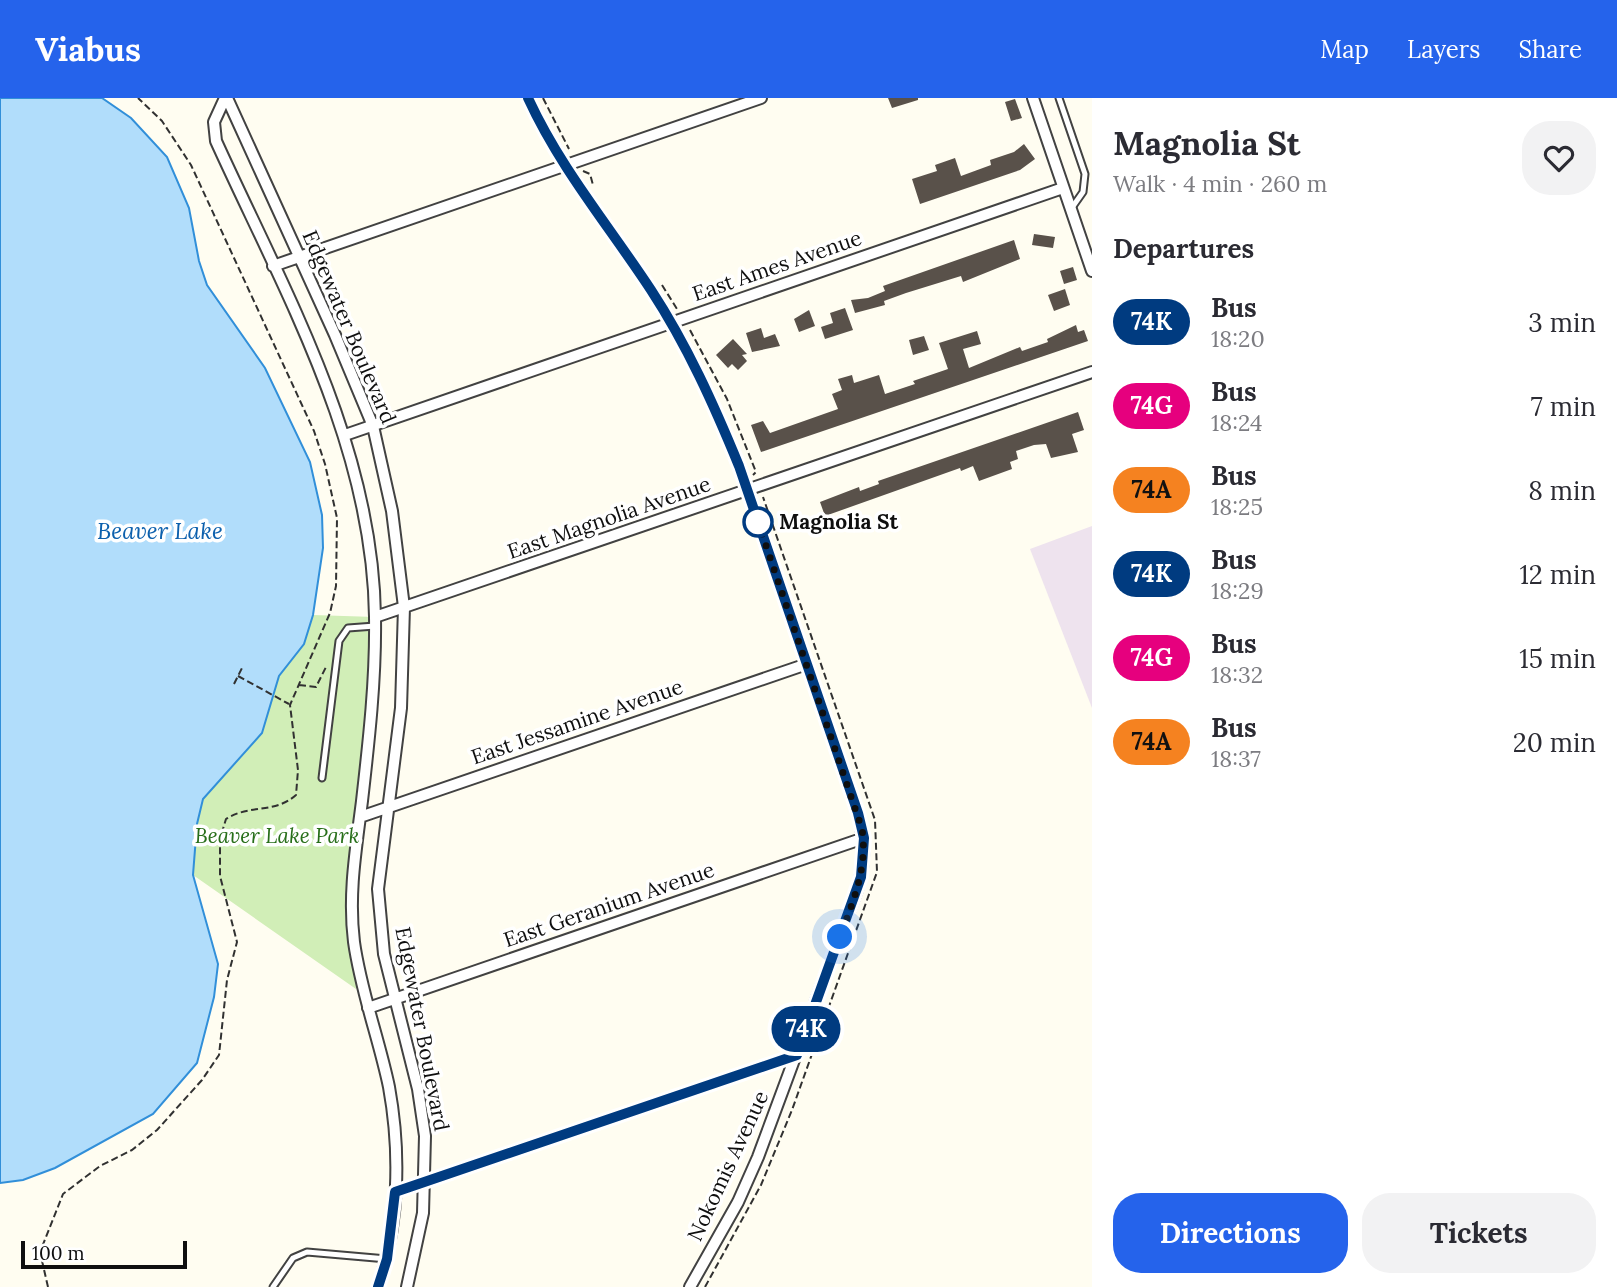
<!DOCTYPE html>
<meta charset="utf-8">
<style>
:root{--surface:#fff;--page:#f2f2f3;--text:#2b2b33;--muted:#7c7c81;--accent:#2563eb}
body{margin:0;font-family:Lora,serif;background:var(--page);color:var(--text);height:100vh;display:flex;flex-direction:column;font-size:26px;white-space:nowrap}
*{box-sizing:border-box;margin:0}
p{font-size:23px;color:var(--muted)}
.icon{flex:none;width:38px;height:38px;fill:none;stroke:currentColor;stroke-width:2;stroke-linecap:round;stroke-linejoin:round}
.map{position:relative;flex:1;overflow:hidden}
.details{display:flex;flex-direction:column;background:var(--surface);width:525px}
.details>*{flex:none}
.badge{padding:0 14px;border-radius:23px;font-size:24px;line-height:46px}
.scale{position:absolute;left:21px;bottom:18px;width:166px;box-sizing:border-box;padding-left:7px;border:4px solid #0f0f0f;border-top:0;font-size:19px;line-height:24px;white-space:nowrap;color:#0f0f0f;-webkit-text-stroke:5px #fff;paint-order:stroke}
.you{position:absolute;width:35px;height:35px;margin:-18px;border:5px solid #fff;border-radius:50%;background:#1a73e8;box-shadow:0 0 0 10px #1a73e833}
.map>.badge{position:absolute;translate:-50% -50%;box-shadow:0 0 0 4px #fff}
h2{padding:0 21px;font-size:26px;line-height:63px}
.round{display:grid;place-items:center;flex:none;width:74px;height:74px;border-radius:28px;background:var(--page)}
.summary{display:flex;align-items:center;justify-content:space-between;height:119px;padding:0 21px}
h1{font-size:33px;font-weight:700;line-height:52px}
.cta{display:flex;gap:14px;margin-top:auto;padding:14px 21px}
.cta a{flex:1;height:80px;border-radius:28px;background:var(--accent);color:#fff;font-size:28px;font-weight:700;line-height:80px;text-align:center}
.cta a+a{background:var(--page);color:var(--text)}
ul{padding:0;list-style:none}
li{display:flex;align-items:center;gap:21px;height:84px;padding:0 21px}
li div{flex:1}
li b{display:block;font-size:26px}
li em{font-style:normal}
li .badge{min-width:77px;font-weight:700;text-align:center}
header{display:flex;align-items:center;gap:42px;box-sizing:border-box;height:98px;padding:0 35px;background:var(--accent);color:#fff}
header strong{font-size:33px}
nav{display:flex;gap:38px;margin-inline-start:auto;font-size:24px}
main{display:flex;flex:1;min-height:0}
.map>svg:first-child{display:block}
.industrial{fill:#eee3ee}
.green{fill:#d1eeb7}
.water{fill:#b1ddfb;stroke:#318fd9;stroke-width:2}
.building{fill:#59514a}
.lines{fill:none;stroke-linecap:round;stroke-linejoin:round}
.service-casing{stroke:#424242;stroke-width:9}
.minor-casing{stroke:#424242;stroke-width:14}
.path{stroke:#313131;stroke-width:2;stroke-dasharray:7 3.5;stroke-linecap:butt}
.service{stroke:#fff;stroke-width:5}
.minor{stroke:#fff;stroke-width:10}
.line-casing{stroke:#fff;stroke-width:16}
.line{stroke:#003b80;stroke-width:10}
.walk{stroke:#0f0f0f;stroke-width:7;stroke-dasharray:0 12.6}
.stop-dot{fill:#fff;stroke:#003b80;stroke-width:3.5}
.labels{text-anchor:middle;stroke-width:7;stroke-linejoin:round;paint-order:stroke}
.street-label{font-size:21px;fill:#0f0f0f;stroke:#fff}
.stop-label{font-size:21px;font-weight:bold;fill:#0f0f0f;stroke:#fff;text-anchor:start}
.park-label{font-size:21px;font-style:italic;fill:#276e19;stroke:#fff}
.water-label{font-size:23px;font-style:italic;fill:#0c60ad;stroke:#fff}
</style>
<header>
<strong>Viabus</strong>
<nav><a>Map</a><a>Layers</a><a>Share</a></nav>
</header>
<main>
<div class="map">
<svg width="1092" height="1189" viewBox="0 0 1092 1189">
<rect width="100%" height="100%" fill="#fffdf1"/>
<path class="industrial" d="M1092,428V610L1030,451Z"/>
<path class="green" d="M313,517L375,519C366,642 352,767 356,891L193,777L197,726L203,701L262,635L279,578L304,546Z"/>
<path class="water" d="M0,0H102L131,20L167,59L189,110L199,163L207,187L265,270L310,364L322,417L323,450L313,517L304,546L279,578L262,635L203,701L197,726L193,777L218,866L214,899L197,965L153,1016L55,1070L23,1082L0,1085Z"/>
<path class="building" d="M888,0H918V2L892,10Z
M1015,1L1022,20L1011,23L1005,4Z
M1024,46L1035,61L1020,72L920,106L912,81L937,73L935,67L955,60L961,78L991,67L990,62L1014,54Z
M1034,136L1055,139L1053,150L1032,147Z
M1014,142L1020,161L963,184L961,178L906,195L884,203L885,207L855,215L851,202L868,200L885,193L883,188Z
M1073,169L1077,182L1064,186L1060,173Z
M1065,191L1070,207L1054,213L1048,197Z
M845,210L853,232L825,241L821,229L833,225L830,215Z
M809,212L815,228L799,234L794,221Z
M1076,227L1078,234L1084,232L1088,243L761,354L751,327L763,323L770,335L838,311L832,296L842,292L838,281L852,277L854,285L879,277L885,296L915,286L913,283L948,271L939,245L977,233L981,246L963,251L969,270L1020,249L1022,253L1048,244L1047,241Z
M761,230L764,240L775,236L780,248L752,254L746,235Z
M924,238L929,252L913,257L909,242Z
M733,241L747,256L742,257L747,263L738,272L732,266L728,270L716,257Z
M1078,314L1084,332L1072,336L1078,354L1051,360L1046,346L1034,347L1016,353L1018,361L1010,364L1012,371L979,383L973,368L961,373L960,370L825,418L820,404L859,389L860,393L879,386L878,383Z"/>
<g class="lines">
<defs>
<path id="service" d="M1059,0L1085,76L1083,94L1071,111
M322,680L339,543L348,530L375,528
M273,1189L293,1160L307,1154L387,1161"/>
<path id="minor" d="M225,0L214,24L216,43C285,195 373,347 375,519C376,580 369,642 362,703C356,751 348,796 354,844C361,894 379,941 389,989C401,1055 399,1126 378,1189
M227,0L335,237L373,328L392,413L404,509L401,610L378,791L384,856L418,991L425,1038L423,1115L407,1189
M528,0C561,70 609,128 651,192C687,247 714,307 739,368L858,715C865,741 866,765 857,792L758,1059L738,1104L690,1189
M1033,0L1092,173
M273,168L761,0
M345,337L1063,90
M375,519L1092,274
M360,719L807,566
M368,910L864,740
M395,1094L797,957"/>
</defs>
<use href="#service" class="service-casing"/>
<use href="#minor" class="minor-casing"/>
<path class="path" d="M543,0L569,51
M583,73L590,76L593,87
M662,187L677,211
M690,232L727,301L756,374L753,377
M238,578L289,606
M234,586L242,570
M299,587L316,589L326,569
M48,1189L40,1154L63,1096L100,1068L132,1052L157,1032L202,982L219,957L227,882L237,844L220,778V741L226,721C249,706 275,716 296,697L298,672L290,607L330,515L336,488L337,420L325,366L314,333L191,67L162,23L138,0
M705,1189L761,1087L792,1012L877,774L875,722L763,399"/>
<use href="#service" class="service"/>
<use href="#minor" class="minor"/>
</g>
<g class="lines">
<defs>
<path id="line" d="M378,1189L387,1161L395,1094L797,957L861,779L864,740L858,715L739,368C714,307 687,247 651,192C609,128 560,70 528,0"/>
</defs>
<use href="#line" class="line-casing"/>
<use href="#line" class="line"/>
<path class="walk" d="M758,424L862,731C868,770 853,803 840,839"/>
</g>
<circle class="stop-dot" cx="758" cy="424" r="14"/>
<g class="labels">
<g class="street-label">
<text transform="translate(777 168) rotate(-19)" y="7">East Ames Avenue</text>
<text transform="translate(349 229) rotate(67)" y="7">Edgewater Boulevard</text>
<text transform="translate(609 420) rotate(-19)" y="7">East Magnolia Avenue</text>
<text transform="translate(577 624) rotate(-19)" y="7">East Jessamine Avenue</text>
<text transform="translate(609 807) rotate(-19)" y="7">East Geranium Avenue</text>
<text transform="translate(422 931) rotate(79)" y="7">Edgewater Boulevard</text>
<text transform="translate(728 1068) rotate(-65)" y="7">Nokomis Avenue</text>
</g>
<g class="stop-label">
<text x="779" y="431">Magnolia St</text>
</g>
<g class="park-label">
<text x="277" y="745">Beaver Lake Park</text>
</g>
<g class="water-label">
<text x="160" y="441">Beaver Lake</text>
</g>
</g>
</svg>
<div class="scale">100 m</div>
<div class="you" style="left:840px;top:839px"></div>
<b class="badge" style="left:806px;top:931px;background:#003b80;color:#fff">74K</b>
</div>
<section class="details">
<div class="summary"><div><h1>Magnolia St</h1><p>Walk · 4 min · 260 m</p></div><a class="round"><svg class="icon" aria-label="heart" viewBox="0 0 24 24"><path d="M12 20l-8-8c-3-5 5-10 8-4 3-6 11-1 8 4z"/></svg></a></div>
<h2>Departures</h2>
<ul>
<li><span class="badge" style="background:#003b80;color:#fff">74K</span><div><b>Bus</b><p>18:20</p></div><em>3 min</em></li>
<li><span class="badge" style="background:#e6007e;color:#fff">74G</span><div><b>Bus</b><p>18:24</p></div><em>7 min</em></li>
<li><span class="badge" style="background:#f58220;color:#111">74A</span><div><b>Bus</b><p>18:25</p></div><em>8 min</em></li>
<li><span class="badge" style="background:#003b80;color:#fff">74K</span><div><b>Bus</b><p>18:29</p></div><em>12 min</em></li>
<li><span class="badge" style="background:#e6007e;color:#fff">74G</span><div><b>Bus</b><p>18:32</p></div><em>15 min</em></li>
<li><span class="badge" style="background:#f58220;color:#111">74A</span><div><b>Bus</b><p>18:37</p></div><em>20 min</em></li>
</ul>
<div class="cta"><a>Directions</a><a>Tickets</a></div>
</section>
</main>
